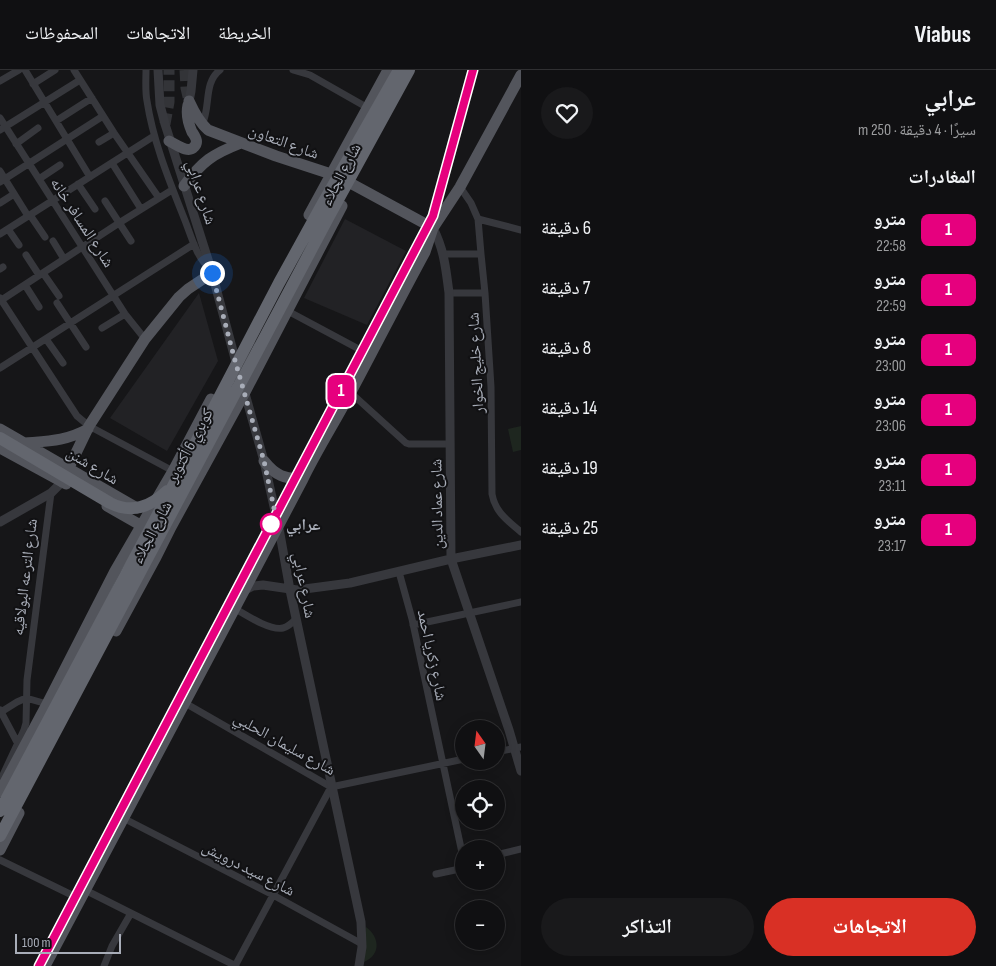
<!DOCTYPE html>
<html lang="ar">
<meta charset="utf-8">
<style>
:root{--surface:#101012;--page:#19191b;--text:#f1f3f6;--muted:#9c9d9f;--line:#303032;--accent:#d93025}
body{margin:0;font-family:"Sofia Sans Condensed","Noto Naskh Arabic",sans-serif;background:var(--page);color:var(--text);direction:rtl;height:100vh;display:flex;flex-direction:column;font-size:19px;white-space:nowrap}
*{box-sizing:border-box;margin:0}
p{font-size:16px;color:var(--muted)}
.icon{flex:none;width:28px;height:28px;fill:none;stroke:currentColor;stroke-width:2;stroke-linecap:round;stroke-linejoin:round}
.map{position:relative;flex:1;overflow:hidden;direction:ltr}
.sheet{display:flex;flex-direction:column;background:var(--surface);width:475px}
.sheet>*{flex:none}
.badge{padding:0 10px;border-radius:8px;font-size:18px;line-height:32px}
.needle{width:32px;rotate:346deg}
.controls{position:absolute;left:455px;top:650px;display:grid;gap:10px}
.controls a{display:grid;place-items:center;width:50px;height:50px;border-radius:50%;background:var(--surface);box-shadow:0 2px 12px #0003,0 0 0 1px var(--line);font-size:25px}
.scale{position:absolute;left:15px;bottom:12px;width:106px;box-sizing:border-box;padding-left:5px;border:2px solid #a8adb8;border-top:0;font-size:14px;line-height:18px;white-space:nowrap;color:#a8adb8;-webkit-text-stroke:4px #111113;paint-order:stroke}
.you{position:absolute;width:25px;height:25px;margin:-12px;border:4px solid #fff;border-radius:50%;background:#1a73e8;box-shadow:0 0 0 8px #1a73e833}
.map>.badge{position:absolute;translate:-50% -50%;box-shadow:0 0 0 2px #fff}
h2{padding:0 20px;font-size:19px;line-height:45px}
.round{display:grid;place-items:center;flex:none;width:52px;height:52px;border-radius:26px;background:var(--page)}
.head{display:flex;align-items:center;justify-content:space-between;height:85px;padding:0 20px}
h1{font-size:24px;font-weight:700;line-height:38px}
.cta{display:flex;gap:10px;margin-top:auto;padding:10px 20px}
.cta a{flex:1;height:58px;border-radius:30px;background:var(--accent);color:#fff;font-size:20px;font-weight:700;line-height:58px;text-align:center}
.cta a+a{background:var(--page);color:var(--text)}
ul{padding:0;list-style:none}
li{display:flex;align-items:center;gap:15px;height:60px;padding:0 20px}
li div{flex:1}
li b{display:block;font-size:19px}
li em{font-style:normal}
li .badge{min-width:55px;font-weight:700;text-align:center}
header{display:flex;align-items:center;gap:30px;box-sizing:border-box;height:70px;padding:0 25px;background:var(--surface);border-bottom:1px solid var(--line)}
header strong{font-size:24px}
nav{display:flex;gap:28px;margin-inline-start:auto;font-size:18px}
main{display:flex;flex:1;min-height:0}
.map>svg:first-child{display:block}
.built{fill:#222225}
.green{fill:#1e261f}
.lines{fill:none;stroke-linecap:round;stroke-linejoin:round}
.primary-tunnel{stroke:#333438;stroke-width:11;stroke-dasharray:11 5.5;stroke-linecap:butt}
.minor{stroke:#37383d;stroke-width:7}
.tertiary{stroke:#37383d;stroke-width:9}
.primary{stroke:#53555c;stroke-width:11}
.motorway{stroke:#63666e;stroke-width:12}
.line-casing{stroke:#fff;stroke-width:11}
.line{stroke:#e6007e;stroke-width:8}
.walk{stroke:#a8adb8;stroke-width:5;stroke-dasharray:0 9}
.stop-dot{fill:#fff;stroke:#e6007e;stroke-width:2.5}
.labels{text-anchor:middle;stroke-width:4;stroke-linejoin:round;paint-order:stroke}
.street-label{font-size:16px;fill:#a8adb8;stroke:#111113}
.stop-label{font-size:16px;font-weight:bold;fill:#a8adb8;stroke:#111113;text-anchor:start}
</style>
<header>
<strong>Viabus</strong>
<nav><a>الخريطة</a><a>الاتجاهات</a><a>المحفوظات</a></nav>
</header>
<main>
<section class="sheet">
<div class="head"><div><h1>عرابي</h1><p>سيرًا · 4 دقيقة · 250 m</p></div><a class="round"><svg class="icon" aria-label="heart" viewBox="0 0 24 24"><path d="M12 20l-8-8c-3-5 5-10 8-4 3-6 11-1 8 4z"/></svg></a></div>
<h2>المغادرات</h2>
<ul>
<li><span class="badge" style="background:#e6007e;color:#fff">1</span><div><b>مترو</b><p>22:58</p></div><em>6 دقيقة</em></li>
<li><span class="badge" style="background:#e6007e;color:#fff">1</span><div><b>مترو</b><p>22:59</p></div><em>7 دقيقة</em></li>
<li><span class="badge" style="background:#e6007e;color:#fff">1</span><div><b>مترو</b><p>23:00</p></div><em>8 دقيقة</em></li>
<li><span class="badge" style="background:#e6007e;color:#fff">1</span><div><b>مترو</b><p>23:06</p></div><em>14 دقيقة</em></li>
<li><span class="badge" style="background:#e6007e;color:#fff">1</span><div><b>مترو</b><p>23:11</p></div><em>19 دقيقة</em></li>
<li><span class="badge" style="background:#e6007e;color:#fff">1</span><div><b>مترو</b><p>23:17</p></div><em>25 دقيقة</em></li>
</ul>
<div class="cta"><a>الاتجاهات</a><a>التذاكر</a></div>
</section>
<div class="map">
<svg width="521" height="896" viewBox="0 0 521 896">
<rect width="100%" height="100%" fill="#161618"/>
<path class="built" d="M345,149L406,181L367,255L304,228Z
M199,223L218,291L167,381L110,348Z"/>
<path class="green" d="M521,356V380L513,382L508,359Z
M366,857C380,867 381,885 364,892Z"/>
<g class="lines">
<path class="primary-tunnel" d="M185,0L186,18L189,31
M165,54L169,32V0"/>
<path class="minor" d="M25,0L90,107
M74,0L114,63L159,128
M146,0C146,10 145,21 147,31C153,71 169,110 184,148C191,165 196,187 210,199
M293,0L310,5L368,38
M0,11L19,0
M33,14L55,0
M0,48L125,244L145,269
M56,51L92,28
M202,55C211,37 203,13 220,0
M0,60L80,10
M99,72L114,63
M16,74L38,58
M112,93L141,139
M0,101L28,146
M39,109L60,95
M0,112L103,46
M78,114L95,139
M460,117L471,133L478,149L481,184L485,223L491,317L492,424C495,442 508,451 521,462
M105,131L131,171
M0,133L14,124
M30,145L45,167
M478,149L521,160
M8,159L19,175
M0,164L154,66
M53,171L64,189
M443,184H481
M26,185L39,205
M0,199L3,197
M43,203L59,226
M25,215L39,237
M449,223H485
M0,228L77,346L89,356L173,401
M0,231L119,153L172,120
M57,233L86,277
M284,239L370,285
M102,258L125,244
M46,269L63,293
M0,298L194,174
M351,323L406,373L409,374H450
M399,502L412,549L464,792
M234,538C246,545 270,561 283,558C288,557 292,553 296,549
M413,555L521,532
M185,633L331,717L464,689
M0,640L18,674
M1,642L17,632L26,628L47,634
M496,682L521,677
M1,709L24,660L26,653L27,610L51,423
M123,748L273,825L362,874
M496,785L521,779
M0,790L80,829
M436,804L455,800L464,792
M85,820L236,896
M104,896L112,876L131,843
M235,896L331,717"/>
<path class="tertiary" d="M158,0L160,35L165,54L211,199L237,296
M189,31L191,21L193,0
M433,158C444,179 446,199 449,223L451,489L509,660L521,701
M244,320L264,391L280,464L290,520L361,852L362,877L359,896
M0,452L51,423L62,412
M245,520L253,516L263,515L297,520L350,513L451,489L521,475"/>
<path class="primary" d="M189,31C194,42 199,52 208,60L276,86L331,104L352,114L433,158
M169,71C176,74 188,84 194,77C196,75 197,72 196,69C196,68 193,63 192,62C188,53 186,44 188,35
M184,116C202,91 213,84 241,73
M309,145L388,0
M0,359L137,438
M25,373C49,371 66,371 88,359
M0,378L66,414
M264,391C275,405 285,410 303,408
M62,412L89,356L145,269L179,227L188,219L212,203
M107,436L142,456
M116,561L155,489L171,457L245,322L342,136
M0,722L47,634L115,501L173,401L211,329
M0,780L19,743
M45,896C131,734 217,573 302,411C317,380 335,352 351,322C376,275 400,228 425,182L433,158L460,117L521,5"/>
<path class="motorway" d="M0,368L110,433C132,444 150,437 167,421
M0,741L173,416L279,213L322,135L399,0
M0,766L328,148L409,0"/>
</g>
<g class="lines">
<defs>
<path id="line" d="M39,896L433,146L473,0"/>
</defs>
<use href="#line" class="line-casing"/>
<use href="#line" class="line"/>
<path class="walk" d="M212,203L234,287L264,391L278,457L271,454"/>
</g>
<circle class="stop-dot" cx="271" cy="454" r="10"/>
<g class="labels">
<g class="street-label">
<text transform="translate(284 71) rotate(20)" y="6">شارع التعاون</text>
<text transform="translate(340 104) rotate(-62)" y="6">شارع الجلاء</text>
<text transform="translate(202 122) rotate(72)" y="6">شارع عرابي</text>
<text transform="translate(83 152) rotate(57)" y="6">شارع المسافر خانه</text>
<text transform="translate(475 293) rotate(-93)" y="6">شارع خليج الخوار</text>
<text transform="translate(189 375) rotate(-62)" y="6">كوبري 6 أكتوبر</text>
<text transform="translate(93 395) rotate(31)" y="6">شارع شنن</text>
<text transform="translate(436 434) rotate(-91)" y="6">شارع عماد الدين</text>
<text transform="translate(151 462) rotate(-62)" y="6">شارع الجلاء</text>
<text transform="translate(24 507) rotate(-83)" y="6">شارع الترعه البولاقيه</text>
<text transform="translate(305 515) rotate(79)" y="6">شارع عرابي</text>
<text transform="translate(433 585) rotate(78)" y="6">شارع زكريا احمد</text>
<text transform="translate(285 673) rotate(29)" y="6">شارع سليمان الحلبي</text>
<text transform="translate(249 798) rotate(27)" y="6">شارع سيد درويش</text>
</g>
<g class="stop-label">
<text x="286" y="460">عرابي</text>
</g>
</g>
</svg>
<div class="controls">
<a><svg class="needle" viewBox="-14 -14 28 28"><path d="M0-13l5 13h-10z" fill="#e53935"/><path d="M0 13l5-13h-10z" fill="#9c9d9f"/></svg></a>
<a><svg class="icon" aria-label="locate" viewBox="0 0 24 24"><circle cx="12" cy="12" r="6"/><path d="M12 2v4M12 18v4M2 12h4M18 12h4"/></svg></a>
<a>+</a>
<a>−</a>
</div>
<div class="scale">100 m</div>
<div class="you" style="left:212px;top:203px"></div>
<b class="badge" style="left:341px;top:321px;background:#e6007e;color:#fff">1</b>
</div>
</main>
